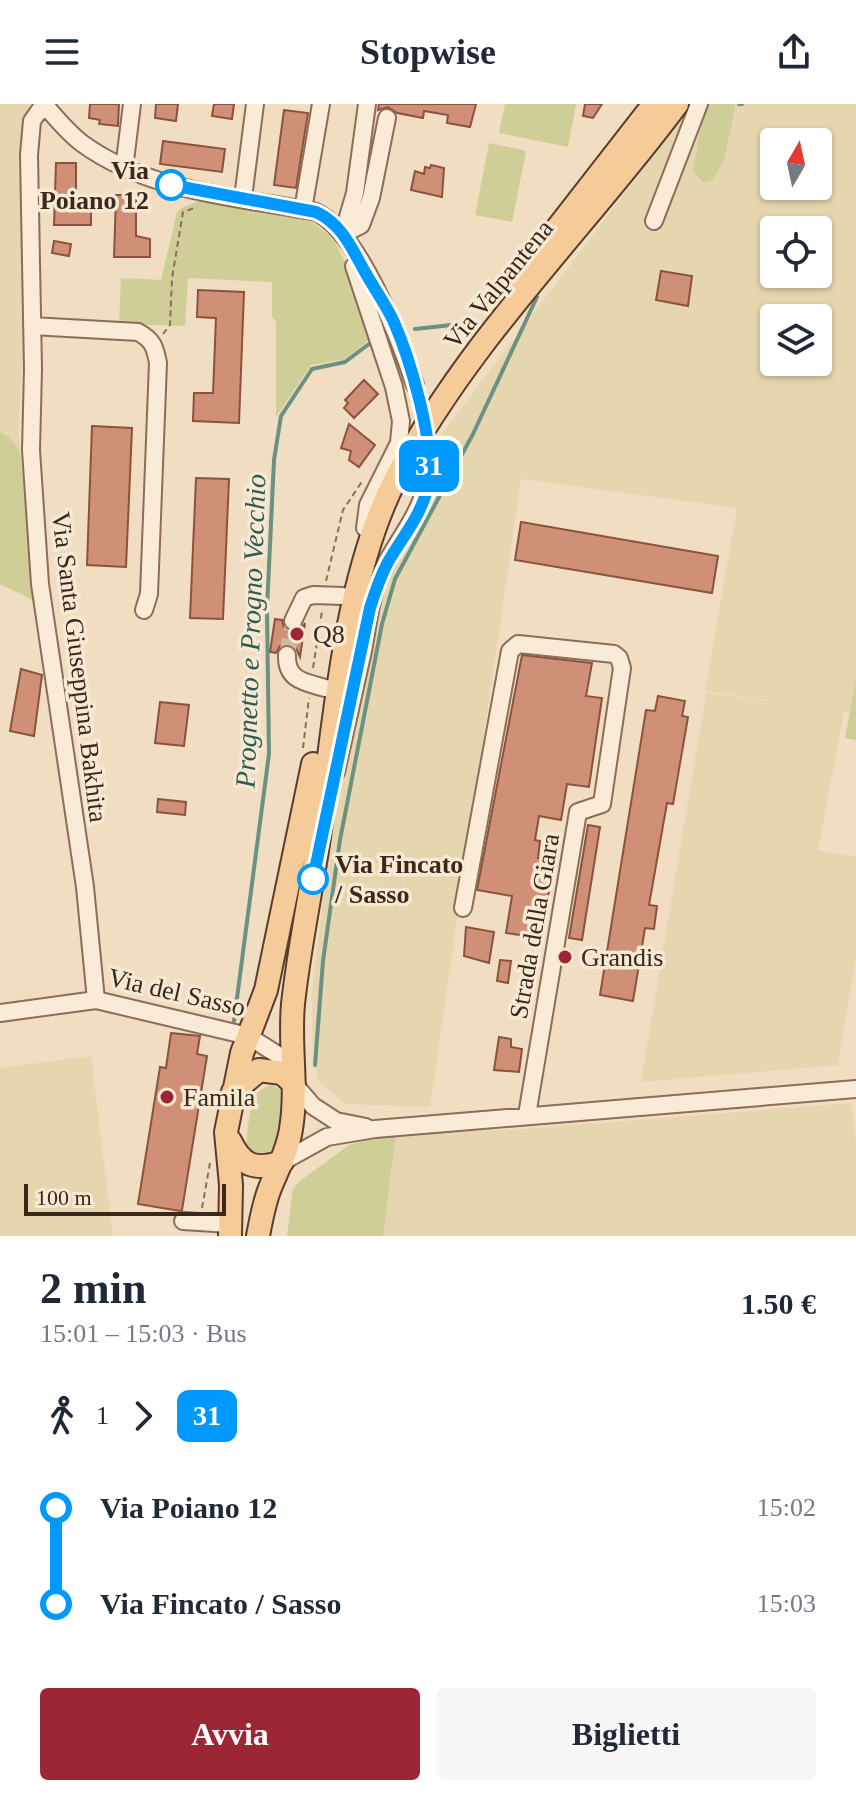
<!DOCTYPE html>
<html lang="it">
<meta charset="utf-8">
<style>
:root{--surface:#fff;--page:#f6f6f7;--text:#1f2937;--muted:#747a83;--accent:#9d2636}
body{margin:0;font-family:"Times New Roman",serif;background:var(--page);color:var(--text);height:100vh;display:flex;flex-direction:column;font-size:30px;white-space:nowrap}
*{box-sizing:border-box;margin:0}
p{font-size:26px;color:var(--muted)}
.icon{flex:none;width:44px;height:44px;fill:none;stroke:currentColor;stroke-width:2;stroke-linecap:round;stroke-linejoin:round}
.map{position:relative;height:1132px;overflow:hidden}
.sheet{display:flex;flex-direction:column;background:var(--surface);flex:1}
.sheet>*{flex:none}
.badge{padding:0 16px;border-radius:12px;font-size:28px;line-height:52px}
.needle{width:52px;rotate:9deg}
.buttons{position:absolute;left:760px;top:24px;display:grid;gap:16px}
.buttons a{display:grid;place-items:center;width:72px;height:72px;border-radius:8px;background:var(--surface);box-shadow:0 2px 6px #0004;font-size:40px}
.scale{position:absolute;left:24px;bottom:20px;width:202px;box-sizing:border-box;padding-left:8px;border:4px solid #3a281d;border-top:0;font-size:22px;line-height:28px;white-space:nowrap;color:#3a281d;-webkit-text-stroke:6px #f7e8d2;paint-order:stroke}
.map>.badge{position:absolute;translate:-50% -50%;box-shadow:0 0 0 4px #fff}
.legs{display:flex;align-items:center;gap:12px;height:88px;padding:0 40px;font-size:26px}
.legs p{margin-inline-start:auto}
.overview{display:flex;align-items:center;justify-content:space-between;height:136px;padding:0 40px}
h1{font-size:44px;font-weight:700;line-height:60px}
.action{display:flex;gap:16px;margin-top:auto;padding:16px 40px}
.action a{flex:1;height:92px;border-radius:8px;background:var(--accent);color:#fff;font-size:32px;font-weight:700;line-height:92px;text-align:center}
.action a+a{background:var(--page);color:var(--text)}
ul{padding:0 40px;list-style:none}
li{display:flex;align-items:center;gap:28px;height:96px;font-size:30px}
li i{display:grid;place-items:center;width:12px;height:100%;margin:0 10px;background:currentColor}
li i::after{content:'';width:20px;height:20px;margin:-10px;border:6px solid;border-radius:50%;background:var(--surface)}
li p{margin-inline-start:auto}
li:first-child i{background:linear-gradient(#0000 50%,currentColor 0)}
li:last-child i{background:linear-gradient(currentColor 50%,#0000 0)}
header{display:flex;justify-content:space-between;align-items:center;height:104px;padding:0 40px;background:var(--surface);font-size:36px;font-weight:700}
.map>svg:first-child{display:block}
.farmland{fill:#e6d6af;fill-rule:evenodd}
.green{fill:#cfce96}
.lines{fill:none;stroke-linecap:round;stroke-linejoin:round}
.stream{stroke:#6b9183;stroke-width:4}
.building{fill:#d09077;stroke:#8b523d;stroke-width:2}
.minor-tunnel{stroke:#ccb9a1;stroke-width:16;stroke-dasharray:16 8;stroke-linecap:butt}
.minor-casing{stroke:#8b6d58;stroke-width:20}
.major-casing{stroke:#593c2d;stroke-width:26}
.path{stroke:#8b6d58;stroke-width:2;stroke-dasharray:6 4;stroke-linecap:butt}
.minor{stroke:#faebd6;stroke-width:16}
.major{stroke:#f5cc99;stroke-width:22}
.line-1-casing{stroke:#fff;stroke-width:18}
.line-1{stroke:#09f;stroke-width:12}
.stop-1-dot{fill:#fff;stroke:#09f;stroke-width:4}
.poi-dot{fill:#9d2636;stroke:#f7e8d2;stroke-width:3}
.labels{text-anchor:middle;stroke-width:7;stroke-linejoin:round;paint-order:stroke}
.stop-label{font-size:26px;font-weight:bold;fill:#3a281d;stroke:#f7e8d2;text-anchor:end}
.street-label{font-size:26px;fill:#3a281d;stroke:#f7e8d2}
.poi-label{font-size:26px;fill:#3a281d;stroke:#f7e8d2;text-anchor:start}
.water-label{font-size:28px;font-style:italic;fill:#2c5b52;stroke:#f7e8d2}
</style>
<header><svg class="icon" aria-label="menu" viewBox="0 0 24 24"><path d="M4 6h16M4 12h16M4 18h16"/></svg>Stopwise<svg class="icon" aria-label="share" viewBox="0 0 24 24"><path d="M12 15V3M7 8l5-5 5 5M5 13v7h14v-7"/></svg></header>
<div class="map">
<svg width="856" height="1132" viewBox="0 0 856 1132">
<rect width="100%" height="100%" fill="#f0ddc2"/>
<path class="farmland" d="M0,0H30L27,25L25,215L18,328L20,347L9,333L0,328Z
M692,0H709L700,26L712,77L724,56L736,0H856V575L851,609L844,608L818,746L856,753V855L838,961L641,978L706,589L784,599L705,587L737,404L521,375L430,1003L345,1000L318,977L313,947L312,889L329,745L344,648L363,585L384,494L393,467L431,394L441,359L442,330ZM774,38H818V82H774ZM774,126H818V170H774ZM774,214H818V258H774Z
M91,952L113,1132H0V964Z
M851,999L856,1037V1132H383L396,1029L511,1026Z"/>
<path class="green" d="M505,0H576L568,43L499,29Z
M709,0H736L724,56L712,77L704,79L693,67L700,26Z
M489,39L526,47L512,118L475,111Z
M199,93L312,118L333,134L348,164L370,235L346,255L311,261L276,313V218L272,213V178L188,174L185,222L119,220L121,174L161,176L177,108L183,103L197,98Z
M0,328L9,333L20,347L35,497L0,480Z
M856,575V636L845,634Z
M272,981L283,987C287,1006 281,1034 271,1050C258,1051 253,1049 246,1039C250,1018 247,985 272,981Z
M396,1029L383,1132H287L293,1085L300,1077L349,1041Z"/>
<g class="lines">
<path class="stream" d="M739,0H742
M415,225L470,219
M234,917L269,650L267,505L274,356L281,312L312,265L345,258L373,237
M315,961L323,857L340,736L382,520L395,475L473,330L537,193"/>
</g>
<path class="building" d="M90,0H119L118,22L99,20L100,16L89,14Z
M156,0H178L176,17L155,14Z
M214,0H234L232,15L212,12Z
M379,0H476L470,23L447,19L448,11L424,7L423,14L397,9L388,3L378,6Z
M585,0H602L593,14L583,12Z
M284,6L308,9L296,84L274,81Z
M163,37L225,45L222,68L160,60Z
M56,59H76V100L91,103V121H54Z
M431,61L444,64L442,93L411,86L415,67L424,70L425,63L430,64Z
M116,91H136V132L150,135V153H114Z
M54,137L71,140L69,152L52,149Z
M661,167L692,172L688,202L656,196Z
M198,186L244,188L239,319L193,317L194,289H213L216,214L197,213Z
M364,276L378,290L354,314L344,304L348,299L345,296Z
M349,320L375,341L359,363L349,356L351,347L341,344Z
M92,322L132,324L126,463L87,461Z
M196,374L229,375L223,515L190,514Z
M521,418L718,452L712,489L515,456Z
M275,515L282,516L284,524L293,528L300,526L305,519L300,553L296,544L287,540L280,542L276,549L270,548Z
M522,551L592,559L586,592L602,594L589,683L567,680L561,716L539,712L535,736L540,737L538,754L554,757L541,834L506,829L512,792L477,786Z
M21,565L42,571L34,632L10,627Z
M658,592L685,597L682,612L688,613L673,700L667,699L649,801L657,802L654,825L645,824L633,897L600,891L646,606L655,607Z
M160,598L189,601L184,642L155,639Z
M158,695L186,698L185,711L157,708Z
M588,721L600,723L582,836L569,834Z
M466,823L494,828L489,859L464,852Z
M500,856L511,857L508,879L497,877Z
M171,929L200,932L197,950L207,952L182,1106L180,1107L138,1100L160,963L166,964Z
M499,933L511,935V943L522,945L519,968L494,966Z"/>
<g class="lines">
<path class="minor-tunnel" d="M415,281L430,350
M287,551L293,517"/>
<defs>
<path id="minor" d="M124,65L132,0
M243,94L255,0
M303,106L321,0
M654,117L699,0
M343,130L355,89L367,0
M343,130L361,121L371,94L387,14
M354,162L394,283L401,317L399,339L368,401L365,424
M32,222L138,228C153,236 155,243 158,259L149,490L144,506
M293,517L304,494L313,491L343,492
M287,551C286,576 304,578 325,584
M336,668C345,628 354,587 363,547C367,526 369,506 375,486C393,431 428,416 430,350
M463,804L510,547L518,540L614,550L619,554L622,564L602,700L578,708L527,1011
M96,896L85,783L40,480L31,346L33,265L29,51L32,17L44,0C56,14 68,29 83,40C149,88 238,93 316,108C360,129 400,236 415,281
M0,909L96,896L248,932L278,951L294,980L313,1002L336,1017L366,1023
M282,1058L327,1033L375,1025L856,985
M183,1117L230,1120"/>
<path id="major" d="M517,176L654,0
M233,988L259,966L282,969L294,980
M230,1037C242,1062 255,1067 282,1058
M230,1132L231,1081L226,1028L242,949L266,886L313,660
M258,1132C261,1116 264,1099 270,1084C278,1064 288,1046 291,1025C298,983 289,942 293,900C299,844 311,789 319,733C334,621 344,475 396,374C469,235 584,125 677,0"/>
</defs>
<use href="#minor" class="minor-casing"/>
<use href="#major" class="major-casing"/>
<path class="path" d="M163,230L170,221L172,174L183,108L197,103
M326,477L343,406L363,376
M313,564L322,507
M303,644L309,594
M202,1104L210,1059"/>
<use href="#minor" class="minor"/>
<use href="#major" class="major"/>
</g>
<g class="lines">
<defs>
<path id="line-1" d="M171,81L316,108C342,120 352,145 365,168C374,184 385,200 393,216C410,254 434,336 429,377C424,408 403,432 388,458C380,473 375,488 370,504L313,775"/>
</defs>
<use href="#line-1" class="line-1-casing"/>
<use href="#line-1" class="line-1"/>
</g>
<g class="stop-1-dot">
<circle cx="171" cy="81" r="14"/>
<circle cx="313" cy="775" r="14"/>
</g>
<g class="poi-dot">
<circle cx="297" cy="530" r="8"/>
<circle cx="565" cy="853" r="8"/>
<circle cx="167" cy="993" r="8"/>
</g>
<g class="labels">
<g class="stop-label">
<text x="149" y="75">Via<tspan x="149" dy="30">Poiano 12</tspan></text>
<text x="335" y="769" text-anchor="start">Via Fincato<tspan x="335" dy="30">/ Sasso</tspan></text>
</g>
<g class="street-label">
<text transform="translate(498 180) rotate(-51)" y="9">Via Valpantena</text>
<text transform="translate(80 563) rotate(83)" y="9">Via Santa Giuseppina Bakhita</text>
<text transform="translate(534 822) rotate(-80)" y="9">Strada della Giara</text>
<text transform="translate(177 888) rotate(13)" y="9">Via del Sasso</text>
</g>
<g class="poi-label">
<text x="313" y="539">Q8</text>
<text x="581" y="862">Grandis</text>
<text x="183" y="1002">Famila</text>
</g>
<g class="water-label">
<text transform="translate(250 527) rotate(-88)" y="10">Prognetto e Progno Vecchio</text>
</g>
</g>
</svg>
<div class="buttons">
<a><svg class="needle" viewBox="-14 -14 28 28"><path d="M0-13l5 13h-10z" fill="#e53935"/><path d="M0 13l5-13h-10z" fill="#747a83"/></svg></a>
<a><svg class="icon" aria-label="locate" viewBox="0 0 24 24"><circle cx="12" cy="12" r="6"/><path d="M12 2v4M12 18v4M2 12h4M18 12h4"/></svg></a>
<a><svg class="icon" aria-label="layers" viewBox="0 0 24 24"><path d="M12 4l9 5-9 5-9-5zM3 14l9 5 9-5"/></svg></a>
</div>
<div class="scale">100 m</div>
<b class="badge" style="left:429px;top:362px;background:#09f;color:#fff">31</b>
</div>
<section class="sheet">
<div class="overview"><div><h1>2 min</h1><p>15:01 – 15:03 · Bus</p></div><b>1.50 €</b></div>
<div class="legs"><svg class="icon" aria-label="walk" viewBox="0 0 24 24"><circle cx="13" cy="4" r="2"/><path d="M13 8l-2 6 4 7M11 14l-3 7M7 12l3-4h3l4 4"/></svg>1<svg class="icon" aria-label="forward" viewBox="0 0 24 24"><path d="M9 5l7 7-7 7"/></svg><b class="badge" style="background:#09f;color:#fff">31</b></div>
<ul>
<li><i style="color:#09f"></i><b>Via Poiano 12</b><p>15:02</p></li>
<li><i style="color:#09f"></i><b>Via Fincato / Sasso</b><p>15:03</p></li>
</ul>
<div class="action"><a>Avvia</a><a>Biglietti</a></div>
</section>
